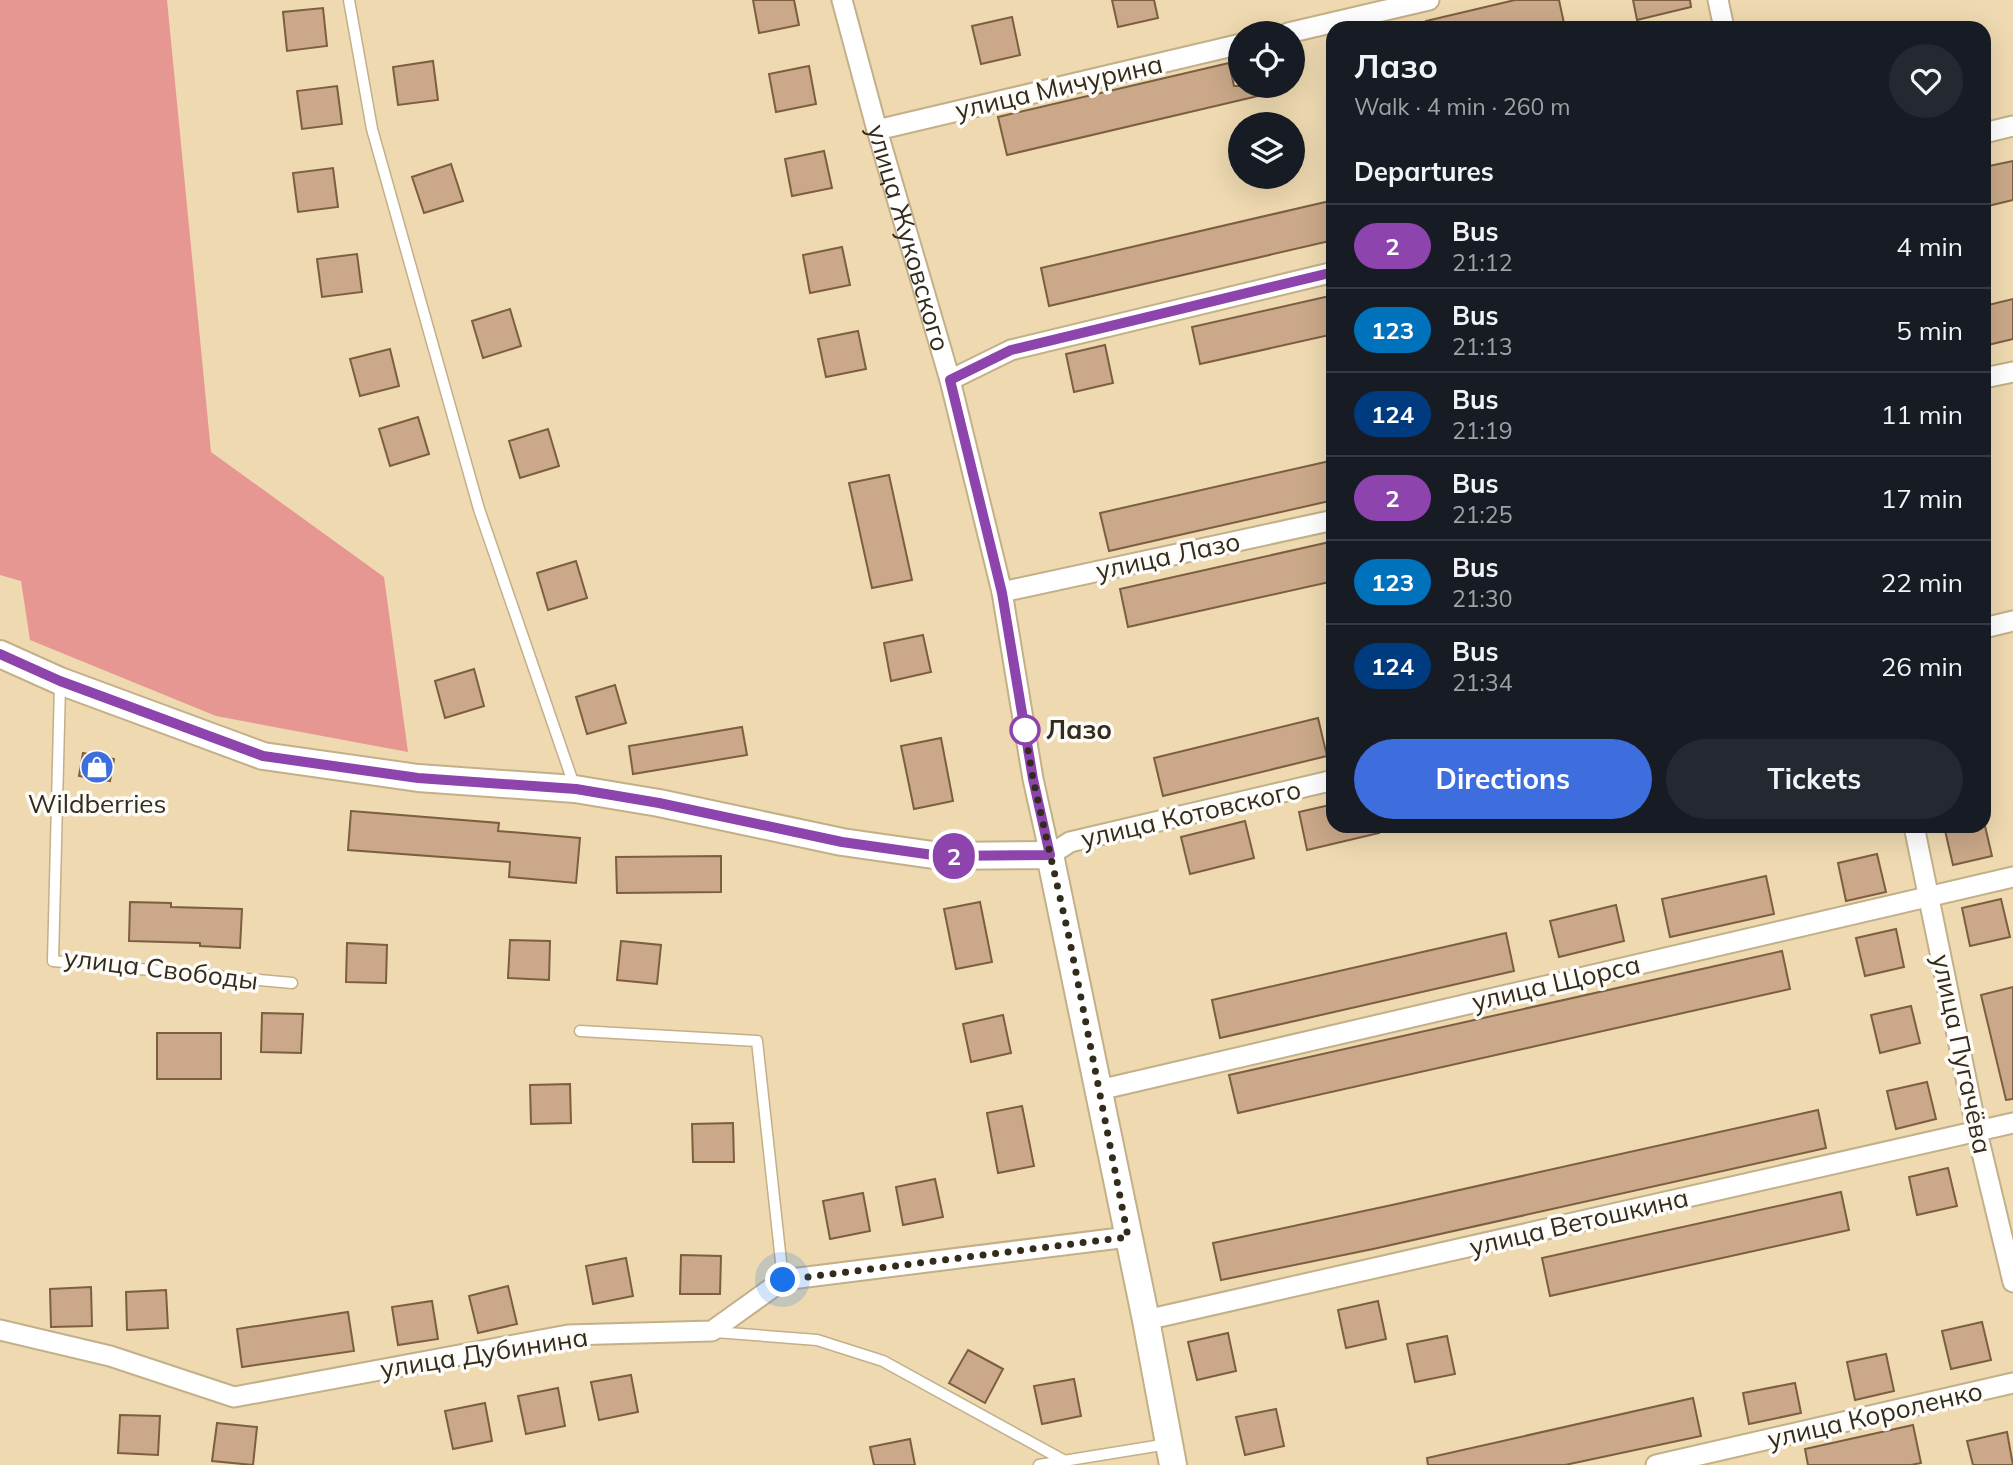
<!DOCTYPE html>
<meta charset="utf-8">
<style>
:root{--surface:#171b24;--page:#242831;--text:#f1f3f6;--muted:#9ea1a6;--line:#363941;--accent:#3e6dde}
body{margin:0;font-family:Mulish,sans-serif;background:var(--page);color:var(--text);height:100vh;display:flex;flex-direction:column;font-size:26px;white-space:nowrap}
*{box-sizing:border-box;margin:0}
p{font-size:23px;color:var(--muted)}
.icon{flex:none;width:38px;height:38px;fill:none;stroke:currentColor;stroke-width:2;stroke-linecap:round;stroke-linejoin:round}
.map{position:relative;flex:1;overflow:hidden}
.side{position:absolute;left:1326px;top:21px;width:665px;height:812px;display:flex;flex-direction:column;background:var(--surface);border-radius:21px;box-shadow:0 7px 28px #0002}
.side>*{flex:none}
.badge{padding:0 14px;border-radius:23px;font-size:24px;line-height:46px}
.fabs{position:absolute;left:1228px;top:21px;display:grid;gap:14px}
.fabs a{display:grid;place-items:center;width:77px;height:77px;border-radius:50%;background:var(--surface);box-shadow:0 7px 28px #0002;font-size:35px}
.you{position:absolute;width:35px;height:35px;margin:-18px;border:5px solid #fff;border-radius:50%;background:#1a73e8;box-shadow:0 0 0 10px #1a73e833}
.map>.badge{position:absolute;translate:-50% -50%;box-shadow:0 0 0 4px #fff}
h2{padding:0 28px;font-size:26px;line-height:63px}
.round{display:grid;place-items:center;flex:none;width:74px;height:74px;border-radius:37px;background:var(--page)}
.head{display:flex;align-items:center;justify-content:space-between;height:119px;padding:0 28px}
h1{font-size:33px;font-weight:700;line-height:52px}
.cta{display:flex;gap:14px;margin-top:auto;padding:14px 28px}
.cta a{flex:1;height:80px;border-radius:42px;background:var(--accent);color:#fff;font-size:28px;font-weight:700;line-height:80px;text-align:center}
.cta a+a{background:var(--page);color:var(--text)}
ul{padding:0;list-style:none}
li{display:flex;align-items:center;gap:21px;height:84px;padding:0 28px;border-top:2px solid var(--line)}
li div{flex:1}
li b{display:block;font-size:26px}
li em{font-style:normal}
li .badge{min-width:77px;font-weight:700;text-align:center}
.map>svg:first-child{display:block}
.green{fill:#e69791}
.building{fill:#caa889;stroke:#7c5e41;stroke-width:2}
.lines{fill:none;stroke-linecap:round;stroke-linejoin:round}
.lane-casing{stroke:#c3af88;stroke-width:13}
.street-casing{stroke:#c3af88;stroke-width:23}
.secondary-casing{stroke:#c3af88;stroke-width:30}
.lane{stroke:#fff;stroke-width:10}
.street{stroke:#fff;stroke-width:19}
.secondary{stroke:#fff;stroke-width:26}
.line-casing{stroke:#fff;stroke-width:16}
.line{stroke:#8e44ad;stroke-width:10}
.walk{stroke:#332b1b;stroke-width:7;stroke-dasharray:0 12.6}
.stop-dot{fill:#fff;stroke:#8e44ad;stroke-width:3.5}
.labels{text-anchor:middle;stroke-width:7;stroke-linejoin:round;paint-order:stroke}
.street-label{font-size:26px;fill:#332b1b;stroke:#fefcf8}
.stop-label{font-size:26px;font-weight:bold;fill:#332b1b;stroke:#fefcf8;text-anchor:start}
.poi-label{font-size:26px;fill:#332b1b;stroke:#fefcf8}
</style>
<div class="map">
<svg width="2013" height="1465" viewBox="0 0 2013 1465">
<rect width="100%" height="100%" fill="#eed9b0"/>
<path class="green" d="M0,0H167L211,452L384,577L408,752L216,716L30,640L21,581L0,575Z"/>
<path class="building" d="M753,0H794L799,25L759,33Z
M1112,0H1154L1158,18L1118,27Z
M1515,0H1559L1565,28H1427L1426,21Z
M1633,0H1690L1691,7L1637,20Z
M323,8L327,46L287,51L283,12Z
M1012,17L1020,55L981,64L972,26Z
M433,61L438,100L398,105L393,67Z
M1229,63L1234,86H1270L1271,93L1007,155L998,117Z
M809,66L816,104L776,112L769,74Z
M337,86L342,124L302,129L297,91Z
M824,151L832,188L792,196L785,159Z
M2013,161V200L1988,206L1984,192V167Z
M451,164L463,201L424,213L412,177Z
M333,168L338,207L298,212L293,173Z
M1334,200V240L1049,306L1041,268Z
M842,247L850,285L810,293L803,255Z
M357,254L362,292L322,297L317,259Z
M1334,295V334L1200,364L1192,327Z
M2013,299V339L1984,346V306Z
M510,309L521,346L483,358L472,321Z
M858,331L866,369L826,377L818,339Z
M1105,345L1113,383L1074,392L1066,354Z
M390,349L399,386L360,396L350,359Z
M418,417L429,454L390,466L379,429Z
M548,429L559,466L520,478L509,441Z
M1334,460V500L1109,551L1100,513Z
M889,475L912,580L872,588L849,483Z
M1334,541V581L1128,627L1120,589Z
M576,561L587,598L548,610L537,573Z
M923,635L931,672L891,681L884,643Z
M474,669L484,706L445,718L435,681Z
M615,685L626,723L587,734L576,697Z
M1318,718L1327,756L1163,796L1154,758Z
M742,727L747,755L633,774L629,746Z
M941,738L953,801L914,809L901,746Z
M83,753L114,759L110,781L79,776Z
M1334,804V826H1378L1379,833L1307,850L1299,812Z
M351,811L499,823L498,831L580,838L576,883L509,877L510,862L348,850Z
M1245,821L1254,858L1190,874L1181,837Z
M1944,826H1985L1992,856L1953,865Z
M1877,854L1886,892L1846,901L1838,863Z
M721,856V892L617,893L616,857Z
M1766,876L1774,914L1670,937L1662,899Z
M2001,899L2010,937L1970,946L1962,908Z
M130,902L171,903V907L242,909L240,948L200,946V943L129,941Z
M980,902L992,962L956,969L944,909Z
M1616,905L1624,941L1559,957L1550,921Z
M1896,929L1904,967L1865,976L1856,938Z
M1506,933L1514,971L1220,1038L1212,1000Z
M510,940L550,941L549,980L508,978Z
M621,941L661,945L657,984L617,980Z
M347,943L387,945L386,983L346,982Z
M1782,951L1790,989L1238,1113L1229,1075Z
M2013,987V1099L2006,1100L1981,995Z
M1911,1006L1920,1043L1880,1053L1871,1015Z
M262,1013L303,1014L301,1053L261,1052Z
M1003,1015L1011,1053L971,1062L963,1024Z
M157,1033H221V1079H157Z
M1927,1082L1936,1119L1896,1129L1887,1091Z
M570,1084L571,1123L531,1124L530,1085Z
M1022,1106L1034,1166L998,1173L987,1113Z
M1818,1110L1826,1148L1373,1249L1221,1280L1213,1243L1392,1205Z
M733,1123L734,1162H693L692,1124Z
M1948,1168L1957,1206L1917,1215L1909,1177Z
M935,1179L943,1217L903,1225L896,1187Z
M1841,1192L1849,1230L1550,1296L1542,1258Z
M863,1193L870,1231L830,1239L823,1201Z
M681,1255L721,1256L720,1294H680Z
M626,1258L633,1296L593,1304L586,1266Z
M508,1286L517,1324L478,1333L469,1296Z
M91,1287L92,1326L51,1327L50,1289Z
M166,1290L168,1328L127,1330L126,1292Z
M432,1301L438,1339L398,1345L392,1307Z
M1378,1301L1386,1339L1346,1348L1338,1310Z
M348,1312L354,1351L242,1367L237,1329Z
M1982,1322L1991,1360L1951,1369L1942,1331Z
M1228,1333L1236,1371L1197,1380L1188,1342Z
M1447,1336L1455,1374L1415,1382L1407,1344Z
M968,1350L1003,1369L985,1403L949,1383Z
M1886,1354L1894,1391L1855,1400L1847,1362Z
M631,1375L638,1412L599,1420L591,1382Z
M1074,1379L1081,1416L1042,1424L1034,1386Z
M1795,1383L1801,1413L1749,1424L1743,1393Z
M558,1388L565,1426L526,1434L518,1396Z
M1693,1398L1701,1436L1565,1465H1428L1427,1458Z
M485,1403L492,1441L453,1449L445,1411Z
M1276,1409L1284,1446L1245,1455L1236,1417Z
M120,1415L160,1416L158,1455L118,1453Z
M217,1423L257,1427L253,1465L212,1461Z
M1913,1425L1921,1463L1911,1465H1808L1805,1449Z
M2007,1432L2013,1465H1973L1967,1441Z
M910,1439L915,1465H874L870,1447Z"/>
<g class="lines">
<defs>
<path id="lane" d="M349,0L372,129L479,509L574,785
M60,685L53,961L292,983
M580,1031L757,1041L783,1280
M715,1332L817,1340L883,1361L1063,1460
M1039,1465L1168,1444"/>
<g id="street">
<path id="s1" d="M842,0L877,130L950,380L1002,592L1033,779L1050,855L1070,842L1334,780"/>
<path d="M1718,0L1724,28"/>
<path d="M1288,33L1429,0"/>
<path d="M877,130L1241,44"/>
<path d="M1984,133L2013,126"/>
<path d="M1984,378L2013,372"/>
<path d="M950,380L1011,350L1334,272"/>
<path d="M1002,592L1334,520"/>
<path d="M1984,628L2013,621"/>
<path d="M1914,826L1977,1132L2013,1282"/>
<path d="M1099,1090L2013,877"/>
<path d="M1146,1320L2013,1123"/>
<path d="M0,1330L110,1356L234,1397L568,1335L712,1331L783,1280L1128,1237"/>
<path d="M1656,1465L2013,1383"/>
</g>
<path id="secondary" d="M0,654L60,681L263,756L418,778L575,789L659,803L842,842L940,856L1050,855L1146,1320L1173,1465"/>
</defs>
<use href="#lane" class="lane-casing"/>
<use href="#street" class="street-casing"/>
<use href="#secondary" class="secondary-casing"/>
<use href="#lane" class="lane"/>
<use href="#street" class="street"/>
<use href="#secondary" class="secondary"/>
</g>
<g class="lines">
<defs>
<path id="line" d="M0,654L60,681L263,756L418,778L576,789L659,803L842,842L940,856L1050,855L1033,779L1002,593L950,380L1011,350L1334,272"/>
</defs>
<use href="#line" class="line-casing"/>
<use href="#line" class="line"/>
<path class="walk" d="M783,1280L1128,1237L1069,937L1033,779L1024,726L1025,730"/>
</g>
<defs>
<symbol id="shop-disc" viewBox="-11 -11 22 22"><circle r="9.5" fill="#3e6dde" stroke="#fefcf8"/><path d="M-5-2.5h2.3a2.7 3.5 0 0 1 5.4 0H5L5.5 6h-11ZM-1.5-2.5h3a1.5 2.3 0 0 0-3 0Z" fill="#fff"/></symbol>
</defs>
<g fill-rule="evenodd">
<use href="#shop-disc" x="78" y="748" width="38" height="38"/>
</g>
<circle class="stop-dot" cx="1025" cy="730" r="14"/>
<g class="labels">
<g class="street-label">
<text transform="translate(1059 87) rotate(-13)" y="9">улица Мичурина</text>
<text dy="9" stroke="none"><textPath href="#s1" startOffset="247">улица Жуковского</textPath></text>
<text transform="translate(1168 556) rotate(-12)" y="9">улица Лазо</text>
<text transform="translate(1191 814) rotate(-13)" y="9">улица Котовского</text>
<text transform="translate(161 969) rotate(7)" y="9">улица Свободы</text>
<text transform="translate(1556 983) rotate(-13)" y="9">улица Щорса</text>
<text transform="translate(1962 1054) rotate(78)" y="9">улица Пугачёва</text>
<text transform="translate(1579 1222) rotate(-13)" y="9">улица Ветошкина</text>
<text transform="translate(484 1353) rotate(-9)" y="9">улица Дубинина</text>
<text transform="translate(1875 1415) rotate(-13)" y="9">улица Короленко</text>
</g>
<g class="stop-label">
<text x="1046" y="739">Лазо</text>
</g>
<g class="poi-label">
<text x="97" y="813">Wildberries</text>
</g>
</g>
</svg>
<div class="fabs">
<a><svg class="icon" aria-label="locate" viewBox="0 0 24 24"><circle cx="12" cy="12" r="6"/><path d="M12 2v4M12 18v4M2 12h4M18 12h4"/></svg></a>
<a><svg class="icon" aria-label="layers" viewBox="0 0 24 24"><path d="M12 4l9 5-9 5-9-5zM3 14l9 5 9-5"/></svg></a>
</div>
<div class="you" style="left:783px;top:1280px"></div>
<b class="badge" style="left:954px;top:856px;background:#8e44ad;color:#fff">2</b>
<section class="side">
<div class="head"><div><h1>Лазо</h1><p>Walk · 4 min · 260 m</p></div><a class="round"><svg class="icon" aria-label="heart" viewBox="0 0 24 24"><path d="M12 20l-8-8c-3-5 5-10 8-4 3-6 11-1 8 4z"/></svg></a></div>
<h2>Departures</h2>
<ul>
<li><span class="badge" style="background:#8e44ad;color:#fff">2</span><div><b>Bus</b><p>21:12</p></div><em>4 min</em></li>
<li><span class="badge" style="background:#0072bc;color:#fff">123</span><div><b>Bus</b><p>21:13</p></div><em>5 min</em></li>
<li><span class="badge" style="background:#003b80;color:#fff">124</span><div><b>Bus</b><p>21:19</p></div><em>11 min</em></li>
<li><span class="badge" style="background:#8e44ad;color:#fff">2</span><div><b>Bus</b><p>21:25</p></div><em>17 min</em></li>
<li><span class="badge" style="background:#0072bc;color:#fff">123</span><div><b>Bus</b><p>21:30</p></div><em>22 min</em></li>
<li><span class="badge" style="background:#003b80;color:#fff">124</span><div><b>Bus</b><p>21:34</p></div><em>26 min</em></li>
</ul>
<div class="cta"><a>Directions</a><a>Tickets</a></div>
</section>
</div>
